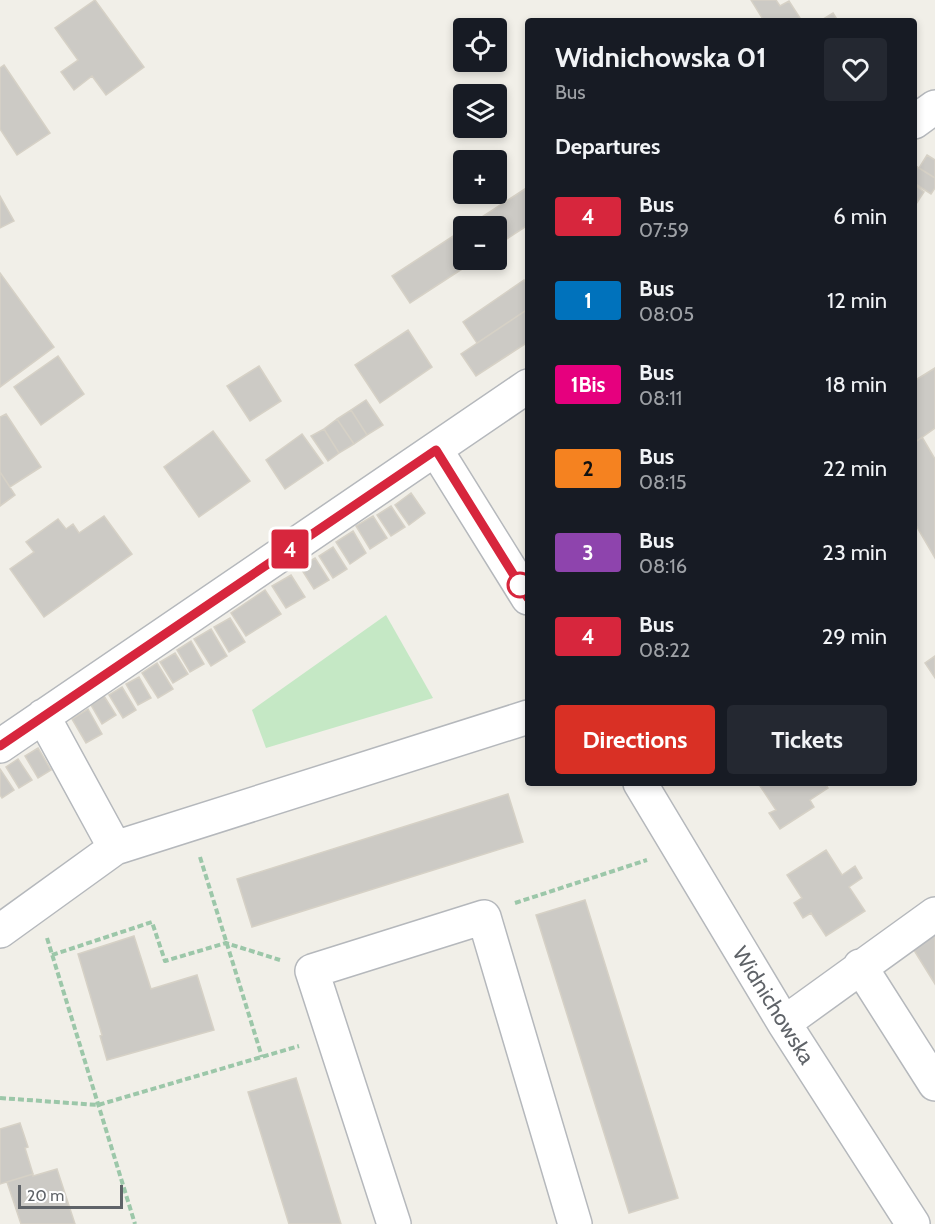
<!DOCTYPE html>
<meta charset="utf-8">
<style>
:root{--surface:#171b24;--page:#242831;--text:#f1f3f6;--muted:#9ea1a6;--accent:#d93025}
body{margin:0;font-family:Cabin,sans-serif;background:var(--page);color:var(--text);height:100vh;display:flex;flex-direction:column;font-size:22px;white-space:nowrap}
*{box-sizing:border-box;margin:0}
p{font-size:20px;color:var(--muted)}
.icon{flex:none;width:33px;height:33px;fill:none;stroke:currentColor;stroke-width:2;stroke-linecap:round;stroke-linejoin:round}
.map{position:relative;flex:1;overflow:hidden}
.side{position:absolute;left:525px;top:18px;width:392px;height:768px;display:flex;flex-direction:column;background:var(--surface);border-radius:6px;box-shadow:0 3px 9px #0003}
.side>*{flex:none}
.badge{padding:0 12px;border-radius:4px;font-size:21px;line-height:39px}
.buttons{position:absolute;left:453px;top:18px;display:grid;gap:12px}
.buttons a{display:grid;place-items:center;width:54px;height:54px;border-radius:6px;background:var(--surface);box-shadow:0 3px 9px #0003;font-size:30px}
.scale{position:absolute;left:18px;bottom:15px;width:105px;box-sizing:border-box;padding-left:6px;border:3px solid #5f6368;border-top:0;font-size:16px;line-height:21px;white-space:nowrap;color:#5f6368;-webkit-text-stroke:4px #fff;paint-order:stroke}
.map>.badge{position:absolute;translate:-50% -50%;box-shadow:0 0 0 3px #fff}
h2{padding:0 30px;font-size:22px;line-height:54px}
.round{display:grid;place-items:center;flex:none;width:63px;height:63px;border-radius:6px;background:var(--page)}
.summary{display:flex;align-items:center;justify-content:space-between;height:102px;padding:0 30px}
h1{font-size:28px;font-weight:800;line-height:45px}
.primary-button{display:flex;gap:12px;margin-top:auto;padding:12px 30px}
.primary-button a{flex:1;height:69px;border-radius:6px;background:var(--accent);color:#fff;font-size:24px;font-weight:800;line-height:69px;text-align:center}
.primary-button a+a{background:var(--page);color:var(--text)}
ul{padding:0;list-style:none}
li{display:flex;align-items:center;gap:18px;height:84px;padding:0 30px}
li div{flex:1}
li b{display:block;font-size:22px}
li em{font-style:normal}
li .badge{min-width:66px;font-weight:700;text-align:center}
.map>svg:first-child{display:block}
.green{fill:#c5e8c5}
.building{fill:#cccac5;stroke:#d6d1c6;stroke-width:1.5}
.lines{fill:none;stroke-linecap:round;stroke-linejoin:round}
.minor-casing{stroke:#b5b8bc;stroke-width:36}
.path{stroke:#9cc7a9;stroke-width:4;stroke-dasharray:6 3;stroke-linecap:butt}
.minor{stroke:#fff;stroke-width:33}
.line-casing{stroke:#fff;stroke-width:14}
.line{stroke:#d7263d;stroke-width:9}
.stop-dot{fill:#fff;stroke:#d7263d;stroke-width:3}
.labels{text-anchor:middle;stroke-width:4.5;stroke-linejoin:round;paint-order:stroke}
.street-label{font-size:22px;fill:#5f6368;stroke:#fff}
</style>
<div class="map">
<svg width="935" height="1224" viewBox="0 0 935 1224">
<rect width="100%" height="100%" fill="#f1efe8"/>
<path class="green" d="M386,615L433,698L266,748L252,710Z"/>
<path class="building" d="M95,0L144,67L106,95L92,76L74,90L61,72L78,60L55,28Z
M751,0H776L780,6L789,1L800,18L795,21H764Z
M833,13L838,21H820Z
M4,65L50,133L17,155L0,129V68Z
M927,155L935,160V178L919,168Z
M914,165L935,178V188L931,194L914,183Z
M914,184L924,192L916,204L914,202Z
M528,187V225L496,246V226H468Z
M0,196L14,221L0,228Z
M464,229V260H476L410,303L392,276Z
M0,273L54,347L0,387Z
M524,280L528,286V309L477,343L463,322Z
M528,309V342L476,376L461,354Z
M408,330L432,367L380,403L355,365Z
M58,356L84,394L41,425L14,387Z
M259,366L281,401L250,421L227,386Z
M935,368V428L914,443V381Z
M366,400L383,425L367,435L351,410Z
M351,410L367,435L354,444L337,419Z
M6,414L41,467L10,487L0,472V417Z
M337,419L354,444L339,453L324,429Z
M324,429L339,453L328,461L311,436Z
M213,431L250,481L199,517L164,467Z
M302,434L323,463L285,489L266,460Z
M922,437L935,459V558L914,522V443Z
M0,472L15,495L0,506Z
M411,493L425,513L409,525L395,505Z
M391,506L405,527L391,536L377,515Z
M104,516L132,554L44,617L10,569L34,552L26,542L58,519L66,529L73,524L79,533Z
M373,516L387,538L370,549L356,526Z
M353,531L366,553L350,564L336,542Z
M333,547L347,569L333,578L319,556Z
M315,558L329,580L314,589L300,567Z
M291,575L305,597L286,608L272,586Z
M265,590L281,614L246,636L231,613Z
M230,618L245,642L229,652L214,627Z
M211,629L227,656L211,666L194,639Z
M191,641L204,664L190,672L177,650Z
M175,653L188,674L173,683L160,662Z
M935,656V678L925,663Z
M157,663L173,689L158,698L142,673Z
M139,677L151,698L138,705L126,684Z
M122,687L136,710L123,718L109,695Z
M104,696L116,715L102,724L91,705Z
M88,709L102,734L86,743L72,719Z
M38,748L51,770L38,778L25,756Z
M18,759L32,780L19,788L6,767Z
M0,769L14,790L2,798L0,795Z
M758,783H825L828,788L810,800L814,807L780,829L769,813L776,810Z
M508,794L523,842L252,927L237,879Z
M826,850L842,875L855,866L862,878L849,887L865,911L826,936L811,913L803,918L794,903L802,898L787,875Z
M585,900L678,1198L629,1213L536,915Z
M935,922V984L907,939Z
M134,936L151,989L197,975L214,1030L107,1060L100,1036L102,1035L78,954Z
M296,1078L341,1224H289L248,1092Z
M20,1123L28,1147L25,1148L33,1174L0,1184V1129Z
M57,1169L75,1224H21L7,1182L33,1174V1176Z"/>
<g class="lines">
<defs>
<path id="minor" d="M914,122L935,107
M436,450L528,598
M43,716L115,848
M0,746L528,386
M640,783L784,1023L913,1224
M0,931L115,848L528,717
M860,966L935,1084
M784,1023L935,914
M394,1224L312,971L484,917L575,1224"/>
</defs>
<use href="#minor" class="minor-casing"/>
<path class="path" d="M200,857L262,1057
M515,903L647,860
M47,938L135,1224
M52,955L152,922L165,961L226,943L280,960
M0,1098L98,1105L299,1046"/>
<use href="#minor" class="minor"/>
</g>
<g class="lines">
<defs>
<path id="line" d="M0,746L436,450L528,598"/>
</defs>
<use href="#line" class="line-casing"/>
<use href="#line" class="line"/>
</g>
<circle class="stop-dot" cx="520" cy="585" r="12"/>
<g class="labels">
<g class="street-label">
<text transform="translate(774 1005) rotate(58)" y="8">Widnichowska</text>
</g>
</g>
</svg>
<div class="buttons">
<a><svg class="icon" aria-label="locate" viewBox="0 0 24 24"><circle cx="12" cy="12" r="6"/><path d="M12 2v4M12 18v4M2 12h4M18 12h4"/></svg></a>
<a><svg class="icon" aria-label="layers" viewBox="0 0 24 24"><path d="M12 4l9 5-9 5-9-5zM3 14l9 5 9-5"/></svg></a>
<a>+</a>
<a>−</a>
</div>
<div class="scale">20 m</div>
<b class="badge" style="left:290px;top:549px;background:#d7263d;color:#fff">4</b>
<section class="side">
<div class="summary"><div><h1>Widnichowska 01</h1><p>Bus</p></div><a class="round"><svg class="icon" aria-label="heart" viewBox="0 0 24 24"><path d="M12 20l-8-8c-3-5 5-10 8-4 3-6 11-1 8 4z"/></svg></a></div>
<h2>Departures</h2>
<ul>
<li><span class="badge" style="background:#d7263d;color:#fff">4</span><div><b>Bus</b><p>07:59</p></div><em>6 min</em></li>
<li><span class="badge" style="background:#0072bc;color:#fff">1</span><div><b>Bus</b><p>08:05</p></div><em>12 min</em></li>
<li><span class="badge" style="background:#e6007e;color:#fff">1Bis</span><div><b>Bus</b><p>08:11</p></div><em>18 min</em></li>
<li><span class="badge" style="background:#f58220;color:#111">2</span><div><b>Bus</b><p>08:15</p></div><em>22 min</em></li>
<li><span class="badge" style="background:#8e44ad;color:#fff">3</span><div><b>Bus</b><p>08:16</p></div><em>23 min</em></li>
<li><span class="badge" style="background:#d7263d;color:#fff">4</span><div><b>Bus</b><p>08:22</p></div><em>29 min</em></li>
</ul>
<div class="primary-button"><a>Directions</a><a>Tickets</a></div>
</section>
</div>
